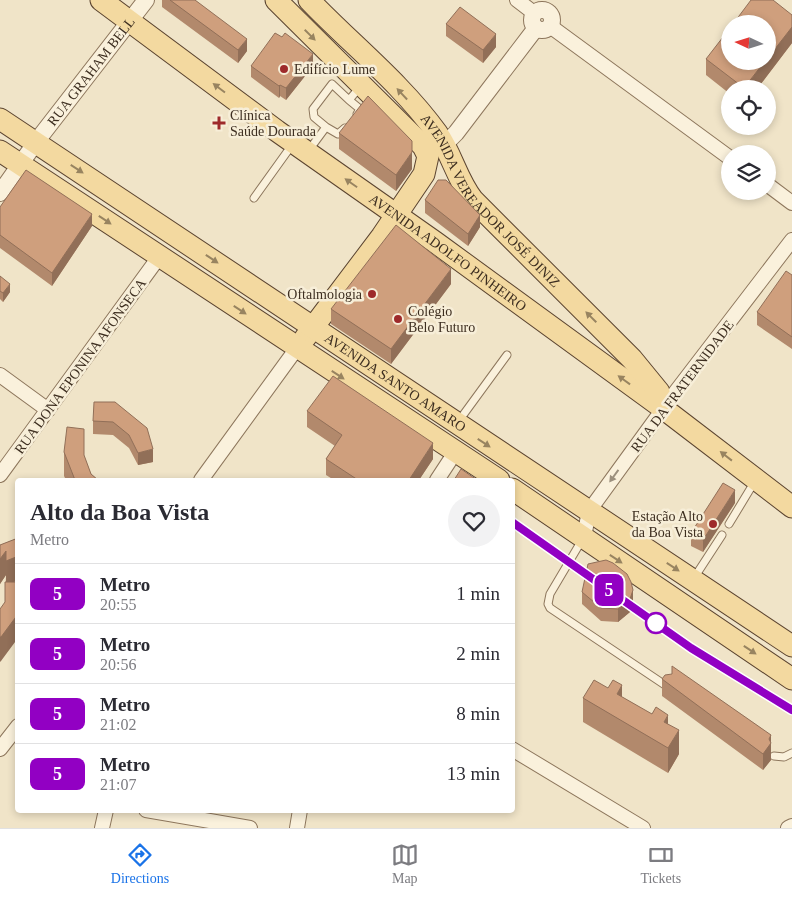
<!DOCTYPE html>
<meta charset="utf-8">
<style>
:root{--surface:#fff;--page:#f2f2f3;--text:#2b2b33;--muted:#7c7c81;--line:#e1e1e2;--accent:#1a73e8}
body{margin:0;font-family:"Times New Roman",serif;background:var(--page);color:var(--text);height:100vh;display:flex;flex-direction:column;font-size:19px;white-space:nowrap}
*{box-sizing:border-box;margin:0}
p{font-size:16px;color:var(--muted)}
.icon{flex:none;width:28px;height:28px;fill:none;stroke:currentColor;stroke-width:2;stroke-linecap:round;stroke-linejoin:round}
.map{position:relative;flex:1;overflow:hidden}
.drawer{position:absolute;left:15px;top:478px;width:500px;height:335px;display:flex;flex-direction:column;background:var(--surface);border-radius:5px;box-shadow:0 2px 8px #0003}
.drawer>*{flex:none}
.badge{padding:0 10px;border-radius:8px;font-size:18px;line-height:32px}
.needle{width:32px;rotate:274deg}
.buttons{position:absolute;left:721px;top:15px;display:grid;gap:10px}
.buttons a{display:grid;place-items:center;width:55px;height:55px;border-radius:50%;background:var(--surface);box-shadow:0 2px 8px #0003;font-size:25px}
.map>.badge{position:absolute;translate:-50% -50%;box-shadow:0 0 0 2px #fff}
.round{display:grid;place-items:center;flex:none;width:52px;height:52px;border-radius:26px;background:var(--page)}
.overview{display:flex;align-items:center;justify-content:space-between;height:85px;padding:0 15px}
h1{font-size:24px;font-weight:700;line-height:38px}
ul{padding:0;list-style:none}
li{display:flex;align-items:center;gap:15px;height:60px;padding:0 15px;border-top:1px solid var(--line)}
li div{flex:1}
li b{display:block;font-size:19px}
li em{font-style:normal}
li .badge{min-width:55px;font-weight:700;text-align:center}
.menu{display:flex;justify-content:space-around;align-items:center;height:70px;border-top:1px solid var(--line);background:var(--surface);font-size:14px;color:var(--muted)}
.menu a{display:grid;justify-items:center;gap:2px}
.menu .on{color:var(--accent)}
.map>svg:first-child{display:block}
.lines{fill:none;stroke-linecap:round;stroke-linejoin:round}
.service-casing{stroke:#8d765c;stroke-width:9}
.minor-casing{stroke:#8d765c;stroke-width:16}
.tertiary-casing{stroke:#8d765c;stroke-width:18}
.primary-casing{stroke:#5b4430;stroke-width:23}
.service{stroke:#faf1dc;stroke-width:7}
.minor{stroke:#faf1dc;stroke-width:14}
.tertiary{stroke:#faf1dc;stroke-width:16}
.primary{stroke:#f3d9a0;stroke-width:21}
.wall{fill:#b2896c}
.shaded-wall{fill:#916f58}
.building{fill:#cf9f7d;stroke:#916f58}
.oneway{fill:#988460}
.oneway2{fill:#9c907e}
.line-casing{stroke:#fff;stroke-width:11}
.line{stroke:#9200c3;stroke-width:8}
.poi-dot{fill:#9e2a2b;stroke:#f7eed8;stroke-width:2}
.stop-dot{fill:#fff;stroke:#9200c3;stroke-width:2.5}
.labels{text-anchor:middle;stroke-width:5;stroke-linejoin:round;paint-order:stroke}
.poi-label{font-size:14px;fill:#3d2e20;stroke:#f7eed8;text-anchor:start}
.street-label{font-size:14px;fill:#3d2e20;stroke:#f7eed8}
</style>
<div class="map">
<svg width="792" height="828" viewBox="0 0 792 828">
<rect width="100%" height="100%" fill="#f0e4c8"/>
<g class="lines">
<defs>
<path id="service" d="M357,114L360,109L349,100L360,87
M326,127L314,117L313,109L332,84L349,100
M309,150L326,127L338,134L345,128
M254,198L292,145
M458,422L507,355
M729,524L755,481
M582,540L550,594L548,604L550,608L668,687
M694,578L722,535
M774,756L784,757L792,753"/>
<path id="minor" d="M517,0L534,13
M550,26L730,158
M768,185L792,203
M0,375L48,410
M0,475L159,257
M201,480L297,348
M437,480L456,451
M584,537L589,511L674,394L792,240
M0,749L18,726
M512,749L643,828
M146,810L250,828
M102,828L106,810
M297,828L300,810
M788,828L792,826"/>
<g id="tertiary">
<circle cx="542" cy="20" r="10"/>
<path d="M444,145L456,133L536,28"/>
<path id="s1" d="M0,193L36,142L146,0"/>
</g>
<g id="primary">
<path id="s2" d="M101,0L277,131L435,242L664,409L792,507"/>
<path d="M276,0L423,146L428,156L424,174L382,236L305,338"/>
<path id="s3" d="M309,0C351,44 401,83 437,133C452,154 457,180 473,200L632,359L659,392L662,404"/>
<path id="s4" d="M0,119L792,646"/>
<path d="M0,151L499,480"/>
<path d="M512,489L792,679"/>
</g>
</defs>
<use href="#service" class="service-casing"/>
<use href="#minor" class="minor-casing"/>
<use href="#tertiary" class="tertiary-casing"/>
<use href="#primary" class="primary-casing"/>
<use href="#service" class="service"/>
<use href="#minor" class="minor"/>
<use href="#tertiary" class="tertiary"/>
<use href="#primary" class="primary"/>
</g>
<path class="wall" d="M162,0H195L247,51L238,63L162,7Z
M792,15V43L757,89H730V94L706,75V59Z
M446,24L496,47L483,63L446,36Z
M251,66H313L286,100L280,96L279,98L251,77Z
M339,133L412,169L396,191L339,149Z
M425,200L480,227L468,246L425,213Z
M0,207L92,226L52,286L0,248Z
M792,275V349L757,325V312Z
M0,276L10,292L3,302L0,299Z
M451,284L391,364L331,324V309Z
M115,402L153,462L138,465L129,448L113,435L93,434V421Z
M307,411L433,459L419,480H334L326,475V459L335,446L307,427Z
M64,452L84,456L91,474L98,480H66L64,476Z
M735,503L703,552L691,546V533Z
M18,538V581L13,582L1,661L5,602L6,575L0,584V545Z
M582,592L633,602L630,612L618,622L601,621L582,604Z
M662,679L771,735V760L763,770L662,696Z
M622,697L668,724L679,754L668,773L583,722V698Z"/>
<path class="shaded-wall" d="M792,27V43L757,89H744L765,61H768V58Z
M496,34V47L483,63V50Z
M247,39V51L238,63V50Z
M313,54V66L286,100V88Z
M280,85V96L279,98V86Z
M412,152V169L396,191V175Z
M92,214V226L52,286V273Z
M480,215V227L468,246V234Z
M451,269V284L391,364V349Z
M10,284V292L3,302V293Z
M433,443V459L419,480H409Z
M153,449V462L138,465V453Z
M735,490V503L703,552V540Z
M6,551L16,557V581L6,585V575L0,584V559Z
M633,590V602L630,612L618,622V609Z
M18,614V638L1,661L0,662V637Z
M622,685V710L617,694Z
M668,715V739L664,722Z
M679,730V754L668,773V748Z
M771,735V760L763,770V754Z"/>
<path class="building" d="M170,0H195L247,39L238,50Z
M751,0H773L792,15V27L768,58V24H733Z
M460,7L496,34L483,50L446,24Z
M730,28V61H765L744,88L706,59Z
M275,33L282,37L285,33L313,54L286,88L280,85L279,86L251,66Z
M368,96L412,141V152L396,175L339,133Z
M26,170L92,214L52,273L0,235V207Z
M438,180H446L480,215L468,234L425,200Z
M396,225L451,269L391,349L331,309Z
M786,271L792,275V337L757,312Z
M0,276L10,284L3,293L0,291Z
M333,376L433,443L409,480H358L326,459L342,435L307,411Z
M94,402H115L147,428L153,449L138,453L129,435L113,422L93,421Z
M67,427L84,429V455L91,474L98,480H75L64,452Z
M461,469L477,480H454Z
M723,483L735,490L703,540L691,533Z
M18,538V557H16L6,561V551L0,559V545Z
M606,560L613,563L627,574L631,582L633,590L630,599L618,609L601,608L582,592L588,564Z
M5,582H18V614L1,637H0V609L5,602Z
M672,666L771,735L769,739L771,743L763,754L662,679L665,675L672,674Z
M594,680L608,688L613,680L622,685L617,694L652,714L656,707L668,715L664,722L679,730L668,748L583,698Z"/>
<defs><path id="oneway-solid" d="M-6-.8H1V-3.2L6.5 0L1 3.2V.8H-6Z" transform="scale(1.25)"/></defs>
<g class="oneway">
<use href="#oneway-solid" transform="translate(310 35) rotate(45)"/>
<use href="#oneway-solid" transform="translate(219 88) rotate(-143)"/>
<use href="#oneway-solid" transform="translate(402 94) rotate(-133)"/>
<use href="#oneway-solid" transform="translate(77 169) rotate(33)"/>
<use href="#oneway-solid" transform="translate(351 183) rotate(-145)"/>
<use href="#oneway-solid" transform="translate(105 220) rotate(34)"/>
<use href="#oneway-solid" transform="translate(212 259) rotate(34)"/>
<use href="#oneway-solid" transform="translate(240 310) rotate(33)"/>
<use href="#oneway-solid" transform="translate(591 317) rotate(-135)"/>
<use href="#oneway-solid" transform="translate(338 375) rotate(33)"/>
<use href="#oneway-solid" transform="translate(624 380) rotate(-144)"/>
<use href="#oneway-solid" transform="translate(484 443) rotate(33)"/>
<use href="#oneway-solid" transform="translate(726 456) rotate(-142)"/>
<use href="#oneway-solid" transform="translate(616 559) rotate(34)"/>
<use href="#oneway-solid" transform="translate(673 567) rotate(33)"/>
<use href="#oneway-solid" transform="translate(750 650) rotate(34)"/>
</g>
<use class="oneway2" href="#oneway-solid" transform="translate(614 476) rotate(126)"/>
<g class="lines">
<defs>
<path id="line" d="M512,522L691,648L792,710"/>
</defs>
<use href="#line" class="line-casing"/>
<use href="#line" class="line"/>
</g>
<g class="poi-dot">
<circle cx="284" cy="69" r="5"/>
<path d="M216.5 115.5h5v5h5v5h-5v5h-5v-5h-5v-5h5z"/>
<circle cx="372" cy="294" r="5"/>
<circle cx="398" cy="319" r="5"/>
<circle cx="713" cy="524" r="5"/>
</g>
<circle class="stop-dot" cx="656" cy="623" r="10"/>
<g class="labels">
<g class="poi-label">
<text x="294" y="74">Edifício Lume</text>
<text x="230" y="120">Clínica<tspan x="230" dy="16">Saúde Dourada</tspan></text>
<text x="362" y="299" text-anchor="end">Oftalmologia</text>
<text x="408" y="316">Colégio<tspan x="408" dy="16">Belo Futuro</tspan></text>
<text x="703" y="521" text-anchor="end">Estação Alto<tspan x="703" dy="16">da Boa Vista</tspan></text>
</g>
<g class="street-label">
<text dy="5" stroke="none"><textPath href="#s1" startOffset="152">RUA GRAHAM BELL</textPath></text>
<text dy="5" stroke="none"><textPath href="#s3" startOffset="272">AVENIDA VEREADOR JOSÉ DINIZ</textPath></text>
<text dy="5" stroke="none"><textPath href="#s2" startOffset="429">AVENIDA ADOLFO PINHEIRO</textPath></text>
<text transform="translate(80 366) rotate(-54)" y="5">RUA DONA EPONINA AFONSECA</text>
<text dy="5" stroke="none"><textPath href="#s4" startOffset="475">AVENIDA SANTO AMARO</textPath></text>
<text transform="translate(682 386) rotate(-53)" y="5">RUA DA FRATERNIDADE</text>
</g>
</g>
</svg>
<div class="buttons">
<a><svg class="needle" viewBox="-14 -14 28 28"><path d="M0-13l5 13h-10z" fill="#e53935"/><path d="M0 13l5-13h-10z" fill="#7c7c81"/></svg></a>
<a><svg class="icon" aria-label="locate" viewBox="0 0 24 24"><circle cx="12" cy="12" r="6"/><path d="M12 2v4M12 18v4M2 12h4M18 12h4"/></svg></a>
<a><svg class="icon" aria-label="layers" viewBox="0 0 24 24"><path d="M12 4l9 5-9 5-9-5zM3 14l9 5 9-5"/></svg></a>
</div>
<b class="badge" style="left:609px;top:590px;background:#9200c3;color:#fff">5</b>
<section class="drawer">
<div class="overview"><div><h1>Alto da Boa Vista</h1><p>Metro</p></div><a class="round"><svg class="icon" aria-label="heart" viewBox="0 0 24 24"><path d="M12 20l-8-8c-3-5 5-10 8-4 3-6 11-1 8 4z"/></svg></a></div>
<ul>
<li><span class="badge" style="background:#9200c3;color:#fff">5</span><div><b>Metro</b><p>20:55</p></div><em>1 min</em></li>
<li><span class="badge" style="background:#9200c3;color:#fff">5</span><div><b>Metro</b><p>20:56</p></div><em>2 min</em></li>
<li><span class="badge" style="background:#9200c3;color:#fff">5</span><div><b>Metro</b><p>21:02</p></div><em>8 min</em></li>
<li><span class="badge" style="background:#9200c3;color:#fff">5</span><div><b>Metro</b><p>21:07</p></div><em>13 min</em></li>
</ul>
</section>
</div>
<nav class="menu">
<a class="on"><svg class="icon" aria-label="directions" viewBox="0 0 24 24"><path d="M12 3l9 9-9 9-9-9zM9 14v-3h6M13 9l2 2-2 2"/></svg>Directions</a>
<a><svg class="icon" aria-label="map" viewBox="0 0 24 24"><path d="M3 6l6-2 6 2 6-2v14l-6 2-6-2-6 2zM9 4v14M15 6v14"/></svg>Map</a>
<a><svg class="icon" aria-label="tickets" viewBox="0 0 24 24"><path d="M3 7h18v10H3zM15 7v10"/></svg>Tickets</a>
</nav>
